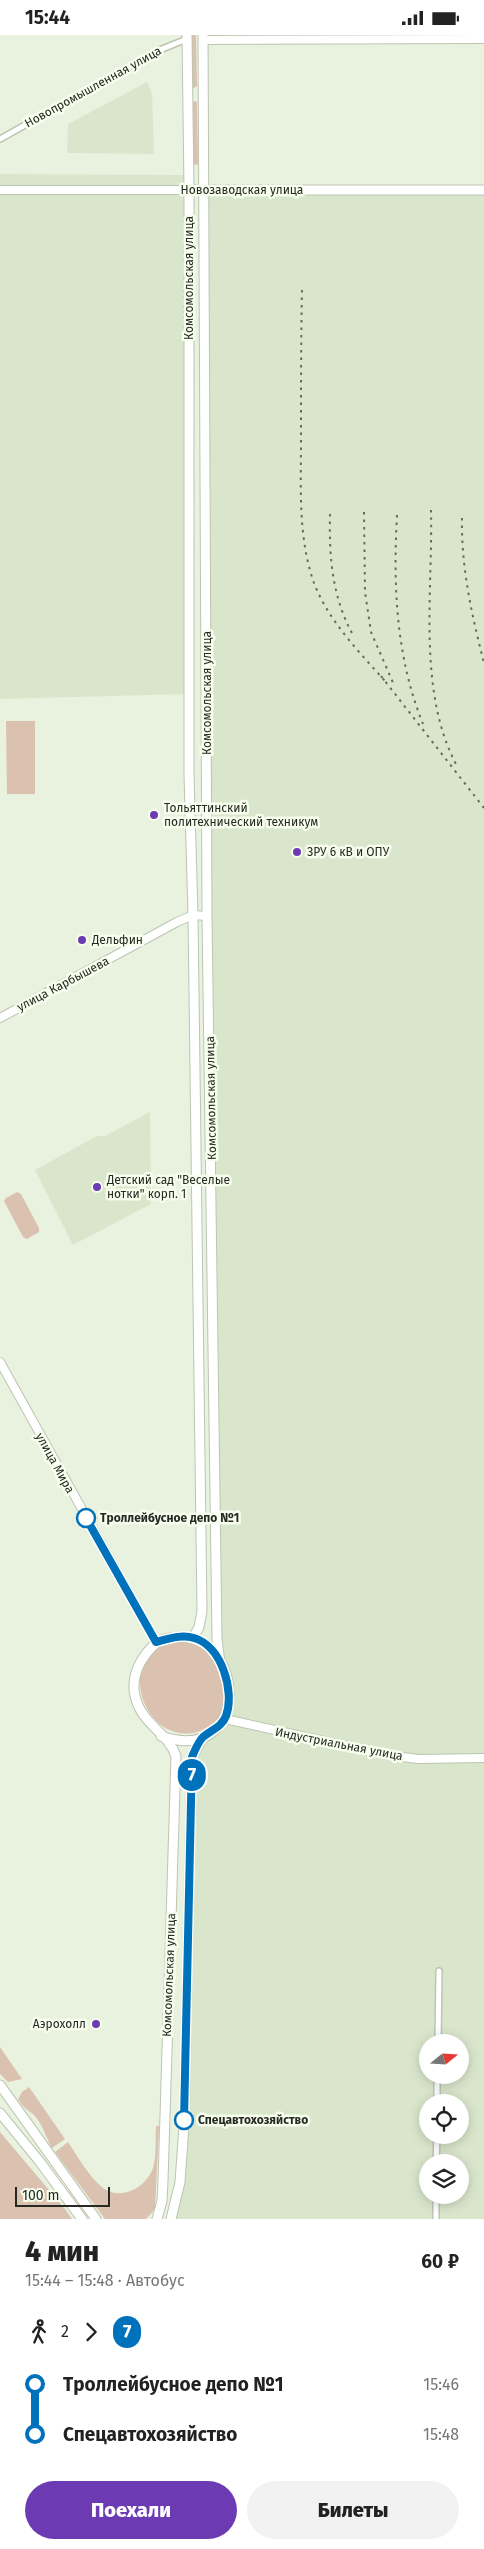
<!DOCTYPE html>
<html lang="ru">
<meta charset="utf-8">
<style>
:root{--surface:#fff;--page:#f2f2f2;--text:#222;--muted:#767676;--accent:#6c3bb3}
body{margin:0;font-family:"Fira Sans",sans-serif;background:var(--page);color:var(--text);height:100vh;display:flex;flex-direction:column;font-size:19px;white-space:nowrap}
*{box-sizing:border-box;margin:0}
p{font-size:16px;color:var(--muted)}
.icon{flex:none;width:28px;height:28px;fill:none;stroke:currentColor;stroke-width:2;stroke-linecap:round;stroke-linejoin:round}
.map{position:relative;height:2184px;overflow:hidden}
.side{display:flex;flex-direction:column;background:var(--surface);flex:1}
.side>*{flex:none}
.badge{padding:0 10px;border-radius:16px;font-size:18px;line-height:32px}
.needle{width:32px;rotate:72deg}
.buttons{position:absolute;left:419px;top:1999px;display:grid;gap:10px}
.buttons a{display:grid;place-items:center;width:50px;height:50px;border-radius:50%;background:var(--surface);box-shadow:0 2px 12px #0003;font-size:25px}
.scale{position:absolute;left:15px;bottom:12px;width:95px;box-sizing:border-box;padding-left:5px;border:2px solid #272a23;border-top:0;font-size:14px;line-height:18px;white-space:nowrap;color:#272a23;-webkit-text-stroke:4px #f7feee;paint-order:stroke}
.map>.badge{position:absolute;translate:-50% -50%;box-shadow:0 0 0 2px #fff}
.legs{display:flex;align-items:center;gap:8px;height:55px;padding:0 25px;font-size:16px}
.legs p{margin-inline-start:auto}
.headline{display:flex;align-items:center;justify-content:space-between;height:85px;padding:0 25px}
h1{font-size:28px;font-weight:800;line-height:38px}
.primary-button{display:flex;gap:10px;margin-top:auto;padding:10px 25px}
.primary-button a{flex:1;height:58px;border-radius:30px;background:var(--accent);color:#fff;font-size:20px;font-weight:800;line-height:58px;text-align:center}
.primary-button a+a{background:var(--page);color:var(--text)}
ul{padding:0 25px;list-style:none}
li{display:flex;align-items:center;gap:18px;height:50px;font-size:19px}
li i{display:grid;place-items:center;width:8px;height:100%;margin:0 6px;background:currentColor}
li i::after{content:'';width:12px;height:12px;margin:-6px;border:4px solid;border-radius:50%;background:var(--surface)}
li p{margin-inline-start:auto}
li:first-child i{background:linear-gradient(#0000 50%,currentColor 0)}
li:last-child i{background:linear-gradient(currentColor 50%,#0000 0)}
.status{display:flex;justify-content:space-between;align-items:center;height:35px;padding:0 25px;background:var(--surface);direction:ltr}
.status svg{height:14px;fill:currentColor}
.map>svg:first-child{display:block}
.built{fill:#dae6cc;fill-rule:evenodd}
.green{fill:#dbc1af}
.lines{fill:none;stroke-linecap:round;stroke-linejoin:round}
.street-casing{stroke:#bcc5b2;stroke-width:8}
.secondary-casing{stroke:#bcc5b2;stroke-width:10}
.primary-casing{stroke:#bcc5b2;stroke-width:11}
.street{stroke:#fff;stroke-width:5}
.secondary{stroke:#fff;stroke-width:8}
.primary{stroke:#fff;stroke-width:9}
.rail{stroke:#656a5f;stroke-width:2;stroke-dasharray:2.5 5;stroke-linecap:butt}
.line-1-casing{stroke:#fff;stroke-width:11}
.line-1{stroke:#0072bc;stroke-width:8}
.poi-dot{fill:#6c3bb3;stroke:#f7feee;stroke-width:2}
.stop-1-dot{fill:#fff;stroke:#0072bc;stroke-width:2.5}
.labels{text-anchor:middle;stroke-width:5;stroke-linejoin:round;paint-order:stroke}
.street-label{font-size:12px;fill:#272a23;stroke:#f7feee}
.poi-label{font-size:12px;fill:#272a23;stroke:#f7feee;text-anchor:start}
.stop-label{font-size:12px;font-weight:bold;fill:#272a23;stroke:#f7feee;text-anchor:start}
</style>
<div class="status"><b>15:44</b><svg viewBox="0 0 49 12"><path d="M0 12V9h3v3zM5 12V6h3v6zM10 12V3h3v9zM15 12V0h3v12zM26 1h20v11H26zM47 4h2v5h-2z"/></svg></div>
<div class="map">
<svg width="484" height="2184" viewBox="0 0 484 2184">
<rect width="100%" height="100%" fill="#e9f2de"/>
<path class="built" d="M147,47L152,58L154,119L67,118L68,89Z
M0,139L185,140L187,659L0,664Z
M204,155H484V2184H175L180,2147L196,1712L225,1684L217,1625ZM428,2008H460V2040H428ZM428,2068H460V2100H428ZM428,2128H460V2160H428Z
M150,1077L151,1169L73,1210L35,1135L97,1101H105Z"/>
<path class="green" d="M191,0H196L197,51L194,53L192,52Z
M195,66L197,67L198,129L195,130H193L192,68Z
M6,686H35V759H7Z
M17,1157L21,1159L39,1193V1197L27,1204L23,1202L4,1166L6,1163Z
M184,1605C213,1613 234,1648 222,1677C218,1686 209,1693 200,1696C143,1716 107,1612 184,1605Z
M0,2012L22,2044L8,2047L0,2039Z
M29,2052L65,2104L52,2113C46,2103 44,2092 35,2081C28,2074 24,2075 18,2064L22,2057Z
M156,2091H159L155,2174L146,2184H105L55,2117L68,2107C78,2122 89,2142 103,2153C121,2166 146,2153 153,2133C157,2120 155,2104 156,2091Z
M0,2097L65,2174L72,2184H0Z"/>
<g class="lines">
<defs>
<path id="street" d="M0,104L157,16L187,4
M438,2008L439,1936
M437,2068V2040
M436,2128L437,2100
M436,2184V2160"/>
<path id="secondary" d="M203,5L484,4
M0,155H189
M0,983L177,887L193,880L207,881
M0,1327L156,1607
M225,1684L387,1720L418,1724L484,1723"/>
<path id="primary" d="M187,0L189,155V739L193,880L202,1576L199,1592L193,1603
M203,0L207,881L217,1604L220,1628
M189,155H484
M0,2050L96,2184
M0,2078L40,2127L82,2184
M157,2184L162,2166L163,2146L176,1721C167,1695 138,1689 134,1655C133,1637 141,1623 153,1611C159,1604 172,1602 181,1602C247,1605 249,1731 161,1701
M171,2184L180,2147L184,2091L192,1722L203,1702"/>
</defs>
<use href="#street" class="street-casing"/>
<use href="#secondary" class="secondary-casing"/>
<use href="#primary" class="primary-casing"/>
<use href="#street" class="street"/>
<use href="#secondary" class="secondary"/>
<use href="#primary" class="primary"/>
<path class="rail" d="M302,255C301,305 301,356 301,406C301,454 298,503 314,548C328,585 359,617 385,646
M431,475C433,557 417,657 457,731
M364,477L365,557L371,597L394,650
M330,479C329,522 332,562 353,600
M397,480C393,551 396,622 423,689
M462,483C461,532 472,581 484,628
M381,641L484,773"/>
</g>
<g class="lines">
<defs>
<path id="line-1" d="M86,1483L156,1607C168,1604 181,1599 194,1603C222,1611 235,1657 226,1681C222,1692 211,1695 203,1702C198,1707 195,1715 192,1722L184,2085"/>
</defs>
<use href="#line-1" class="line-1-casing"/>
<use href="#line-1" class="line-1"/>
</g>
<g class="poi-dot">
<circle cx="154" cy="780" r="5"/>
<circle cx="297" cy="817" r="5"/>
<circle cx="82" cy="905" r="5"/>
<circle cx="97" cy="1152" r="5"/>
<circle cx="96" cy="1989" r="5"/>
</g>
<g class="stop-1-dot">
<circle cx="86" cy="1483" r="9"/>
<circle cx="184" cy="2085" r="9"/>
</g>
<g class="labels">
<g class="street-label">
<text transform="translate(93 52) rotate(-29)" y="4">Новопромышленная улица</text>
<text x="242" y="159">Новозаводская улица</text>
<text transform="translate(189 243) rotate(-90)" y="4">Комсомольская улица</text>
<text transform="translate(207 658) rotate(-90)" y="4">Комсомольская улица</text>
<text transform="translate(63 949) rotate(-28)" y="4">улица Карбышева</text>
<text transform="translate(211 1063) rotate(-91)" y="4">Комсомольская улица</text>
<text transform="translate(55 1428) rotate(61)" y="4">улица Мира</text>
<text transform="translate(339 1709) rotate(11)" y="4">Индустриальная улица</text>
<text transform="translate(169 1940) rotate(-88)" y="4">Комсомольская улица</text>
</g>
<g class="poi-label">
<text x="164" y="777">Тольяттинский<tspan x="164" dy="14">политехнический техникум</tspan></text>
<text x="307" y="821">ЗРУ 6 кВ и ОПУ</text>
<text x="92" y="909">Дельфин</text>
<text x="107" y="1149">Детский сад "Веселые<tspan x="107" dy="14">нотки" корп. 1</tspan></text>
<text x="86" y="1993" text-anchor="end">Аэрохолл</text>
</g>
<g class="stop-label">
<text x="100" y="1487">Троллейбусное депо №1</text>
<text x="198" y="2089">Спецавтохозяйство</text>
</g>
</g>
</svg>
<div class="buttons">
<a><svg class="needle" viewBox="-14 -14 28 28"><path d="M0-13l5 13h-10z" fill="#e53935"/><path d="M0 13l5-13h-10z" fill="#767676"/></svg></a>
<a><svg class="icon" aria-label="locate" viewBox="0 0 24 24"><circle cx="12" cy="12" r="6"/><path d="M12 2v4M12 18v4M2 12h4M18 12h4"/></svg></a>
<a><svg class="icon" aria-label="layers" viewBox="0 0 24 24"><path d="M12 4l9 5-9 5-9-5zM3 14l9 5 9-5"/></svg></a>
</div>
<div class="scale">100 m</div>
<b class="badge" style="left:192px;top:1740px;background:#0072bc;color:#fff">7</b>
</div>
<section class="side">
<div class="headline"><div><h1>4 мин</h1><p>15:44 – 15:48 · Автобус</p></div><b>60 ₽</b></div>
<div class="legs"><svg class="icon" aria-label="walk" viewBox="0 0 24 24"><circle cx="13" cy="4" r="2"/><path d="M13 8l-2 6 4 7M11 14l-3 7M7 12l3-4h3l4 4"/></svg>2<svg class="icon" aria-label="forward" viewBox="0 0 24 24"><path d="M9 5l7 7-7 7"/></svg><b class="badge" style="background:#0072bc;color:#fff">7</b></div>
<ul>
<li><i style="color:#0072bc"></i><b>Троллейбусное депо №1</b><p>15:46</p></li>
<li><i style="color:#0072bc"></i><b>Спецавтохозяйство</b><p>15:48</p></li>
</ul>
<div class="primary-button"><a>Поехали</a><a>Билеты</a></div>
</section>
